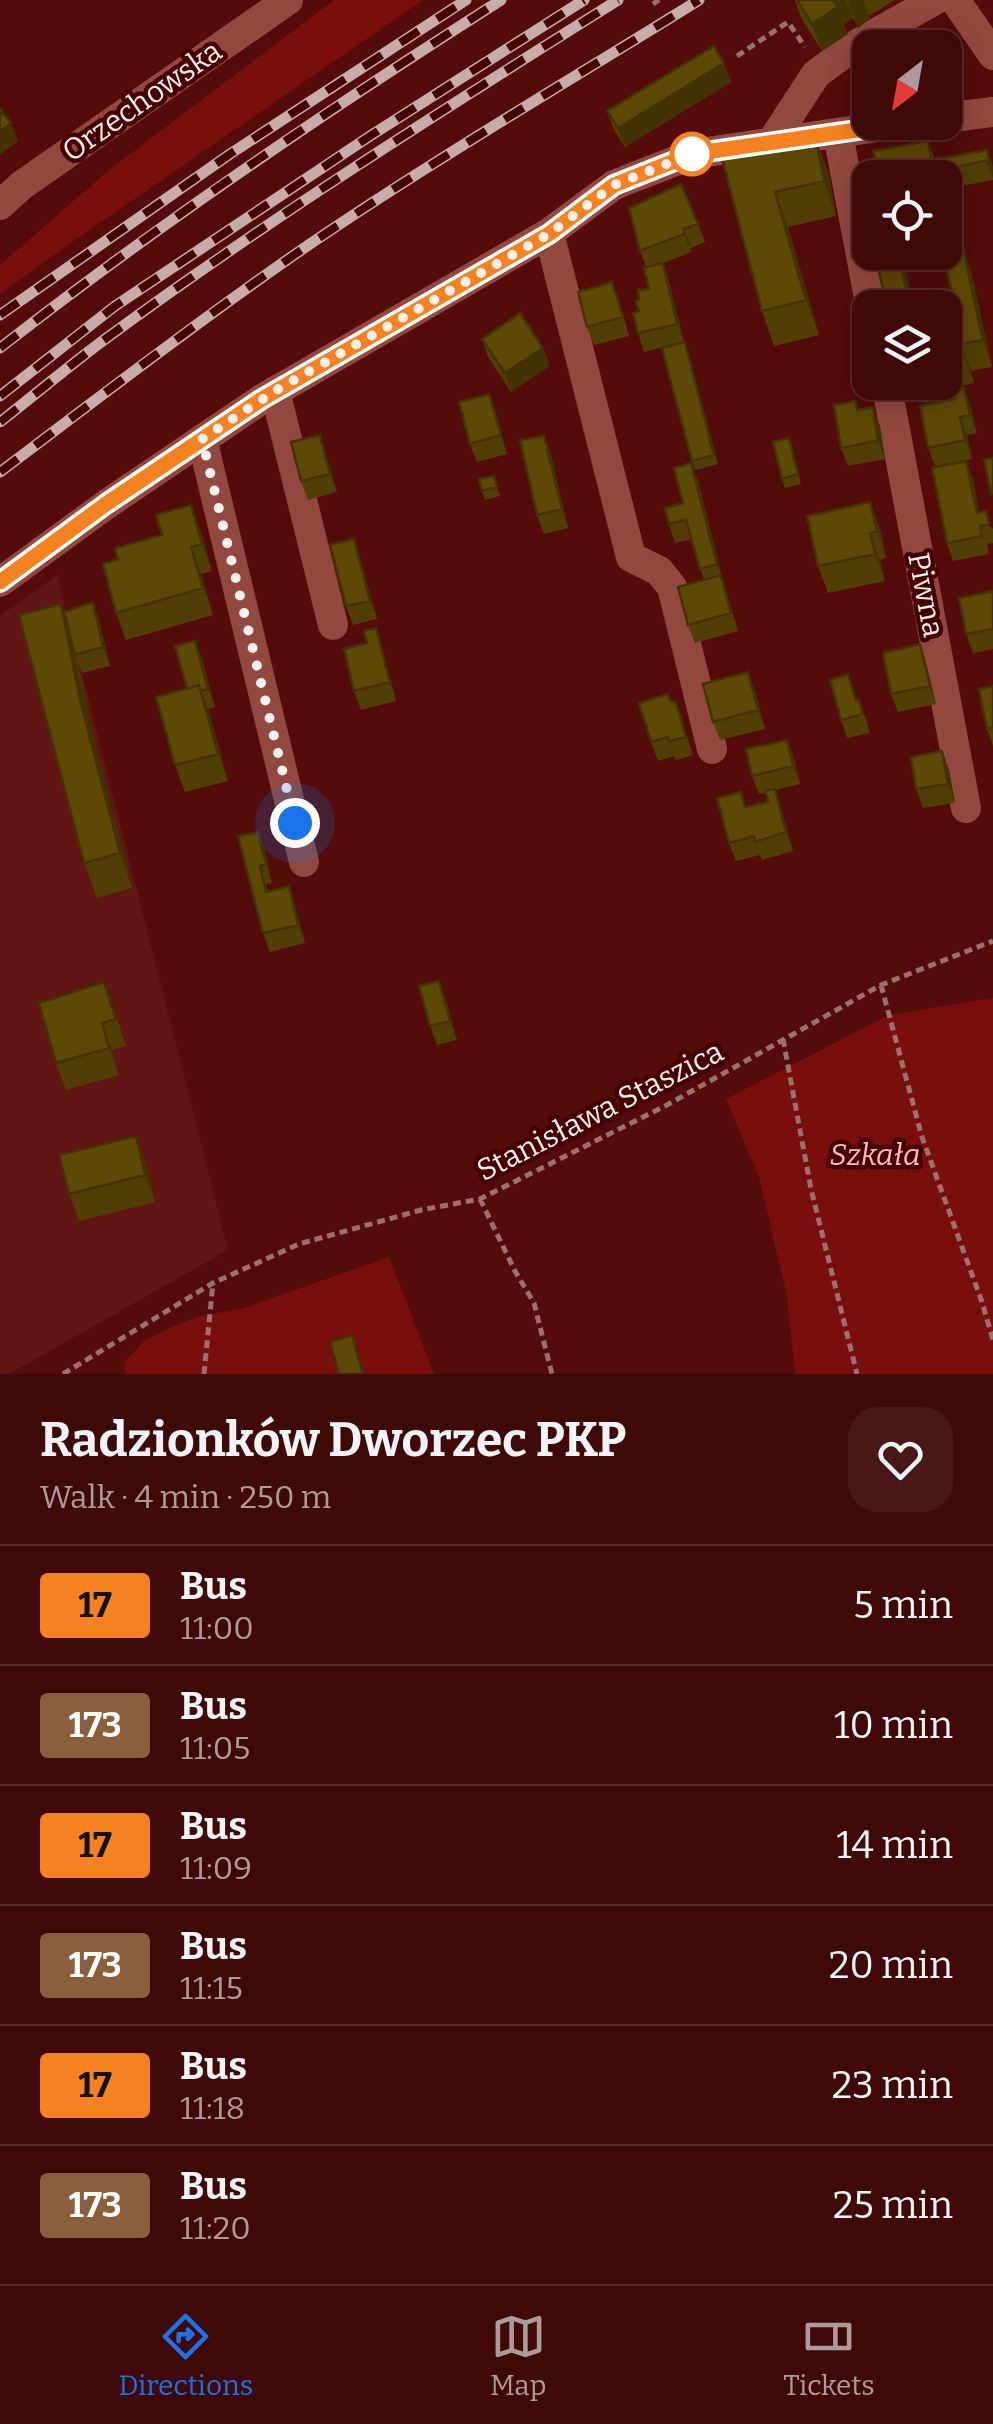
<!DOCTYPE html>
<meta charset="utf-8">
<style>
:root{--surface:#3e0907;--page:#491715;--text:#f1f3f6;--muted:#ad9a9b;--line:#572a28;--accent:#1a73e8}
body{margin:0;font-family:Bitter,serif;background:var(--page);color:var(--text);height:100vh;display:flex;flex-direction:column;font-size:38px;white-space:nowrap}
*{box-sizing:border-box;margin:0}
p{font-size:32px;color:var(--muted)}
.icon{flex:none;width:55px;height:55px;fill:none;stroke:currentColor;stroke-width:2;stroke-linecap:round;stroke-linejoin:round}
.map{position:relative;height:1374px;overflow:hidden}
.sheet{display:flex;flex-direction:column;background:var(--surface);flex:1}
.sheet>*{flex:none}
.badge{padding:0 20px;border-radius:8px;font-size:35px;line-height:65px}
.needle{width:65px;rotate:211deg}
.fabs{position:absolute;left:852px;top:30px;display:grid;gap:20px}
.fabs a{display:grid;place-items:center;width:110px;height:110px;border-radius:20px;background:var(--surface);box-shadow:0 5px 25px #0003,0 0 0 2px var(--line);font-size:50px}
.you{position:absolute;width:50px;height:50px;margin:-25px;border:8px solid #fff;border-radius:50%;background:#1a73e8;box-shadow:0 0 0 15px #1a73e833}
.map>.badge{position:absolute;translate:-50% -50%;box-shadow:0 0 0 5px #fff}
.round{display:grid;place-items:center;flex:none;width:105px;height:105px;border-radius:30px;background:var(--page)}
.headline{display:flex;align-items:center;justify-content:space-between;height:170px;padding:0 40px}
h1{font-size:48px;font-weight:700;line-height:75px}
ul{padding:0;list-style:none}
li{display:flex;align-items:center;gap:30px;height:120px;padding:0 40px;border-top:2px solid var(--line)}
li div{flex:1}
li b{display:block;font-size:38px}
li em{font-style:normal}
li .badge{min-width:110px;font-weight:700;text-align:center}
.dock{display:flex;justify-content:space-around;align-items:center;height:140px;border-top:2px solid var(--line);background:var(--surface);font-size:28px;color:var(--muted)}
.dock a{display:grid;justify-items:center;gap:5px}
.dock .on{color:var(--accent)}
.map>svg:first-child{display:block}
.built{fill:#621613}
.green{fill:#790f0d}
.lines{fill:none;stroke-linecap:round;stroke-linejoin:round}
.path{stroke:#9c706e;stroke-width:5;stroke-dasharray:8 5;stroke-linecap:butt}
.minor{stroke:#92483f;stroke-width:30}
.rail-casing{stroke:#c7acaa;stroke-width:11}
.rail{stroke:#470001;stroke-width:8;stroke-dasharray:22;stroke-linecap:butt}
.wall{fill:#513e04}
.shaded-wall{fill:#423204}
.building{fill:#5e4805;stroke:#423204;stroke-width:2.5}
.line-casing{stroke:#fff;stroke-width:22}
.line{stroke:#f58220;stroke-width:15}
.walk{stroke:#f9f0ef;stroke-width:10;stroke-dasharray:0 18}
.stop-dot{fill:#fff;stroke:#f58220;stroke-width:5}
.labels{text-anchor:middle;stroke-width:9;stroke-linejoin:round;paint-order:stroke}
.street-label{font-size:30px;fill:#f9f0ef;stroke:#470001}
.park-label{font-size:30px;font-style:italic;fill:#fabeb5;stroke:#470001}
</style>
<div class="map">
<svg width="993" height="1374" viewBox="0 0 993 1374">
<rect width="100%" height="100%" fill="#530c09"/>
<path class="built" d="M57,575L228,1250L9,1374H0V616Z"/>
<path class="green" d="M334,0H423L75,240L0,294V265L109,170Z
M993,998V1374H795L787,1296L759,1177L726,1099L889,1015Z
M389,1257L434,1374H126L124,1363L144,1341L176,1325L201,1316L244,1308Z"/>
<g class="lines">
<path class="path" d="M653,4L659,0
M737,56L788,22L805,47
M881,985L922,1137L982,1302L993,1340
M783,1039L811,1189L857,1374
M480,1199L515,1271L534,1303L552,1374
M63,1374L213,1283L299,1244L421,1210L480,1199L667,1105L881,985L993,941
M204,1374L213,1283"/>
<path class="minor" d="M955,0L993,55
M945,118L993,112
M838,134L871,308
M771,143L816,74L857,44L935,0
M0,205L22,185L288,0
M549,233L631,557L659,571L672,587L712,749
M886,382L966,808
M275,391L333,625
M202,439L304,862
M0,582L107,504L262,399L549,233L614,185L693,154L912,122"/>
<defs>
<path id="rail" d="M0,315L230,154L466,0
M0,348C160,223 329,109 501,0
M0,396L115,306L370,136L584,0
M0,422C36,394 71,364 108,337C273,216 446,108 618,0
M0,472C97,399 193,325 294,255C425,165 564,84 699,0"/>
</defs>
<use href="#rail" class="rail-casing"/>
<use href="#rail" class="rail"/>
</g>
<path class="wall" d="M795,0H895L869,16L870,19L858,28L853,18L844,24L848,34L822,51L801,18Z
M731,82L625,147L614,130L607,111Z
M928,141L935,160L987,150L993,167V180L945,189V178H878Z
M722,158L829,174L836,216L788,227L819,335L774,346L762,311Z
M698,224L705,242L691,248V252L663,263L669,281L684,342L688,351L718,464L695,470L692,461L671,345L644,352L638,333L639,300L649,289L646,267L640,251Z
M962,244L971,271L992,367L971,371L974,383L957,387L952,374L945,376V308L954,302Z
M619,301L629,336L594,345L587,327Z
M482,339L543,348L550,366L511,392L488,357Z
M489,394L507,454L477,462L470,444Z
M873,407L880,426L885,459L848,466L841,448L858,410Z
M971,407L977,433L967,435L972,459L935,466L928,448Z
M320,435L337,492L308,500L301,481Z
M544,436L551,454L568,528L544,534L537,515Z
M789,438L801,484L785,488L782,479Z
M691,463L698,481L723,581L738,631L695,643L688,625L704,580L691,539L675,543L669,524L683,503Z
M494,476L500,496L485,500L482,491Z
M973,479L979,513L993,529V543L987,544L989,554L953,561L947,543Z
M807,516L880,529L886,558L880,560L885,581L828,593L818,566Z
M201,532L212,571L201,574L213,615L126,640L116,613Z
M360,558L377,619L353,625L346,606Z
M993,591V649L973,653L966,634Z
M99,621L110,666L82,673L78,663L93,735L132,888L97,898L84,863L67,623Z
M382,647L396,701L361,710L354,691Z
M202,659L215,707L208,709L228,781L185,792L175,765L187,689Z
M926,663L936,704L898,712L891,694Z
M993,686V746L987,729Z
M755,691L765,729L720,740L713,722Z
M670,700L676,702L693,755L676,760L674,756L658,761L651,742Z
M857,701L866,719L870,733L847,738L841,720Z
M787,740L794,758L800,784L775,790L793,851L762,860L760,855L736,861L729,843L746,807L768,802L766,793L759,794L752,776Z
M942,751L949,770L955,803L923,808L916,789Z
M258,832L265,850L272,883L266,884L268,891L295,905L305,943L270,952L263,933Z
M439,981L457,1040L437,1045L430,1026Z
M114,1009L126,1046L112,1050L119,1075L66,1090L56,1063Z
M146,1163L155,1202L79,1221L69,1194Z"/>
<path class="shaded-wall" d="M833,0H846L853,18L844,24L848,34L822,51L812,24Z
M848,0H863L870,19L858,28Z
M724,63L731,82L625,147L618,128Z
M11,123L18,141L0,155V131Z
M816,139L829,174L836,216L824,181Z
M987,150L993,167V179L986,161Z
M775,192L788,227L819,335L806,300Z
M684,229L691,248V252L684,234Z
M962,244L971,271L992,367L983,340Z
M898,252H902L914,308H910Z
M663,263L669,281L684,342L677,324Z
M961,344L971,371L974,383L964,356Z
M543,348L550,366L511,392L505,373Z
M964,388L971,407L977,433L970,415Z
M489,394L496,412L507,454L501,435Z
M873,407L880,426L885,459L878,441Z
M960,417L967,435L972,459L965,440Z
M320,435L326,453L337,492L330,474Z
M544,436L551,454L568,528L562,509Z
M966,461L973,479L982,526L977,513Z
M691,463L698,481L723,581L738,631L717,564Z
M870,502L880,529L886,558L877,531Z
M191,505L201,532L212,571L202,544Z
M870,533L880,560L885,581L875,554Z
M354,539L360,558L377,619L370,601Z
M191,547L201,574L213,615L203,588Z
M93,602L99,621L110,666L103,647Z
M61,604L73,640L75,655L93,735L132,888L120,853L80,700Z
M376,628L382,647L396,701L390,682Z
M195,641L202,659L215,707L208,689Z
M920,644L926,663L936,704L930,686Z
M748,672L755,691L765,729L758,710Z
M199,685L209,712L228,781L218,754Z
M787,740L794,758L800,784L793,766Z
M942,751L949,770L955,803L948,784Z
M775,789L781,807L793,851L786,832Z
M258,832L265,850L272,883L266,864Z
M289,886L295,905L305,943L298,925Z
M439,981L446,999L457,1040L450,1021Z
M102,1023L112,1050L119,1075L109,1048Z
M136,1136L146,1163L155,1202L145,1175Z"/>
<path class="building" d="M797,0H833L838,7L812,24Z
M714,46L724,63L618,128L607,111Z
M0,109L11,123L0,131Z
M816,139L824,181L775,192L806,300L762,311L722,158Z
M928,141L931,159L933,160L987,150L989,160L932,172L934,178H878L873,151Z
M681,184L698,224L684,229V234L640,251L629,208Z
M962,244L983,340L961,344L964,356L947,360L945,350V308H928L954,302L943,252H945V247Z
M875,252H898L910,308H887Z
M663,263L677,324L638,333L633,313L639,311L635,301L639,300L638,290L649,289L644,268Z
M612,282L623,317L587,327L578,292Z
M520,313L543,348L505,373L482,339Z
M685,342L714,455L692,461L662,348Z
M964,388L970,415L960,417L965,440L928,448L920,406L955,399L954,390Z
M489,394L501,435L470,444L459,402Z
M855,401L857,410L873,407L878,441L841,448L834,405Z
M320,435L330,474L301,481L291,442Z
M544,436L562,509L537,515L520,440Z
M789,438L798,474L782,479L773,442Z
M993,458V493L991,494L984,460Z
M966,461L977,513L986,511L989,524L980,526L982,536L947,543L932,468Z
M691,463L717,564L700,569L686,520L669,524L665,508L683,503L674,468Z
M494,476L497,487L482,491L479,479Z
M870,502L877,531L870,533L875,554L818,566L807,516Z
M191,505L202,544L191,547L203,588L116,613L103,564L118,559L115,548L162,535L156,515Z
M354,539L370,601L346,606L330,545Z
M721,575L731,613L688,625L678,587Z
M993,591V629L966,634L959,598Z
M93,602L103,647L75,655L64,612Z
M61,604L80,700L120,853L84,863L19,615Z
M376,628L390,682L354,691L344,649L367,643L364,631Z
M195,641L208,689L201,691L199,685L187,689L175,646Z
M920,644L930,686L891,694L883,653Z
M748,672L758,710L713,722L703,684Z
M848,674L856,701L859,700L863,714L841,720L830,680Z
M199,685L218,754L175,765L156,697Z
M993,686V727L987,729L979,689Z
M668,694L670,700L676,702L686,737L669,741L668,737L651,742L639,703Z
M787,740L793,766L752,776L746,749Z
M942,751L948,784L916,789L911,757Z
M775,789L786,832L755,842L754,836L729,843L717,798L741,792L745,807L768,802L765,791Z
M258,832L266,864L260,866L266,892L289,886L298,925L263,933L238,836Z
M439,981L450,1021L430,1026L419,986Z
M104,982L116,1019L102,1023L109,1048L56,1063L39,1003Z
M136,1136L145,1175L69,1194L59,1155Z
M352,1335L363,1374H339L330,1342Z"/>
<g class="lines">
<defs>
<path id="line" d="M0,582L106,504L262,399L549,234L614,185L692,154L912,122"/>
</defs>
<use href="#line" class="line-casing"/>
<use href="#line" class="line"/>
<path class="walk" d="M295,823L202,439L275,391L549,234L614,185L692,154"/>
</g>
<circle class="stop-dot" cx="692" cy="154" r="20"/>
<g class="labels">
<g class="street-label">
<text transform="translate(142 101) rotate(-35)" y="10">Orzechowska</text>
<text transform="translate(926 595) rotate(79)" y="10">Piwna</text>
<text transform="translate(600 1111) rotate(-27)" y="10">Stanisława Staszica</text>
</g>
<g class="park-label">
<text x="875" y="1165">Szkała</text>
</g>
</g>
</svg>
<div class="fabs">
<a><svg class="needle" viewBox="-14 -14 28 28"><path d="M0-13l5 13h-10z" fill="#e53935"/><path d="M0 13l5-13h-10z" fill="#ad9a9b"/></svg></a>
<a><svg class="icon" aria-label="locate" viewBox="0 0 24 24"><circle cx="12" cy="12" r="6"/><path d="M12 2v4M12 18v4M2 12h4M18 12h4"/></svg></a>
<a><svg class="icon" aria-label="layers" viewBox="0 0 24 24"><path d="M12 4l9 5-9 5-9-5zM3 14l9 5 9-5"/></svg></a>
</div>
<div class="you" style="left:295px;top:823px"></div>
</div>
<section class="sheet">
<div class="headline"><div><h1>Radzionków Dworzec PKP</h1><p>Walk · 4 min · 250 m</p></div><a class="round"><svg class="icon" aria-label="heart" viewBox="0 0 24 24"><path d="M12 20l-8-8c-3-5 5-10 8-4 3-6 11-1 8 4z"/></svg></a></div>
<ul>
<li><span class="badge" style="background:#f58220;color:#111">17</span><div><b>Bus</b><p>11:00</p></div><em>5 min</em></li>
<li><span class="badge" style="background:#8b5e3c;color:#fff">173</span><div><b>Bus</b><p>11:05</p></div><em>10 min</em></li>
<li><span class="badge" style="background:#f58220;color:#111">17</span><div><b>Bus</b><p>11:09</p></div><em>14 min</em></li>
<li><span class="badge" style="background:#8b5e3c;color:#fff">173</span><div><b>Bus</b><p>11:15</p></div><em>20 min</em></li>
<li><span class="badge" style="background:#f58220;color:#111">17</span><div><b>Bus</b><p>11:18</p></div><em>23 min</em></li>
<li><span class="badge" style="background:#8b5e3c;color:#fff">173</span><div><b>Bus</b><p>11:20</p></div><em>25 min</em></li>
</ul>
</section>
<nav class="dock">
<a class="on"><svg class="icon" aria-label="directions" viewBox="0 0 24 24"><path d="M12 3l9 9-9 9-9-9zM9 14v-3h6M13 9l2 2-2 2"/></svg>Directions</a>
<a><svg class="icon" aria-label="map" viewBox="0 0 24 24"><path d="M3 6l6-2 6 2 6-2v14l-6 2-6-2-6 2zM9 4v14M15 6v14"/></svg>Map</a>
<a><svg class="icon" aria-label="tickets" viewBox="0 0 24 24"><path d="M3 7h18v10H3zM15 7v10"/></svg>Tickets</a>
</nav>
